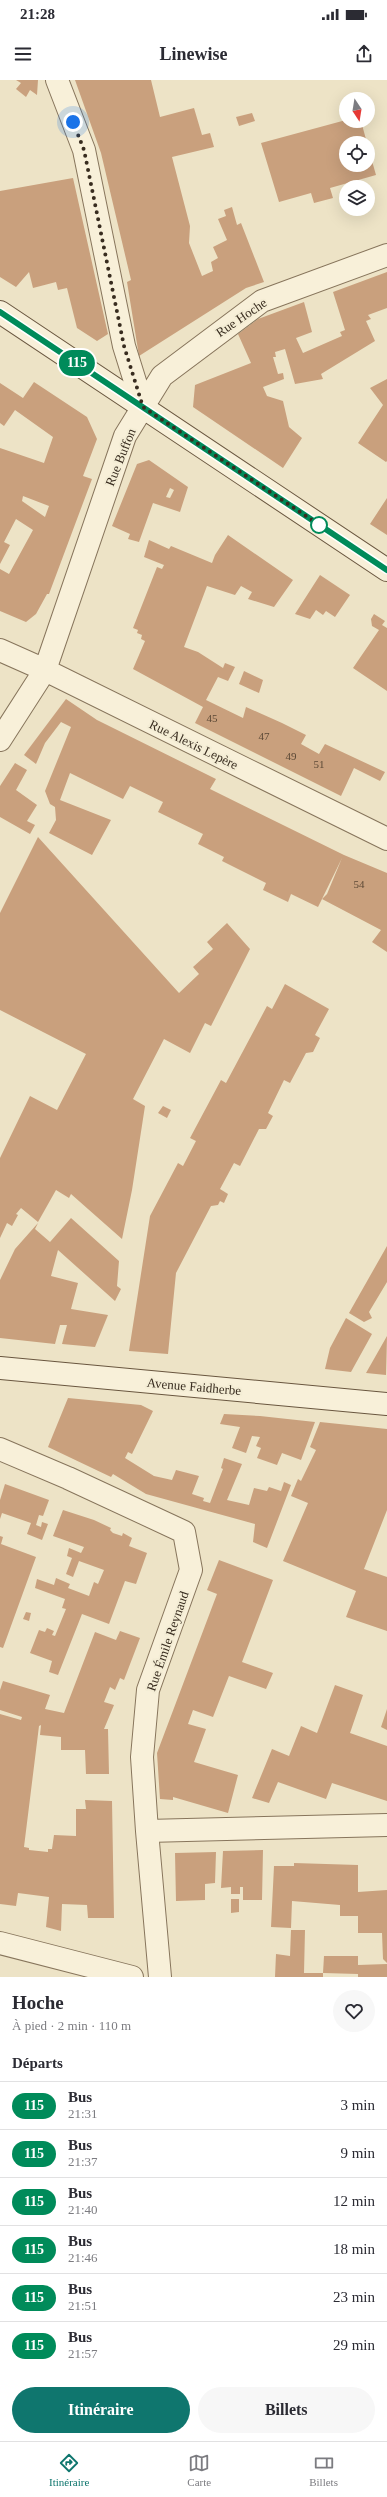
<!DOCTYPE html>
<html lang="fr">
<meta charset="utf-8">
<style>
:root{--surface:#fff;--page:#f7f7f7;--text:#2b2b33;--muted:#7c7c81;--line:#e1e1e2;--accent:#0f766e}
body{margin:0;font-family:Georgia,serif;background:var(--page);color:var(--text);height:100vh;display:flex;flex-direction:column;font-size:15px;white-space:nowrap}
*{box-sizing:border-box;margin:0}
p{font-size:13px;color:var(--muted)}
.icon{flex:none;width:22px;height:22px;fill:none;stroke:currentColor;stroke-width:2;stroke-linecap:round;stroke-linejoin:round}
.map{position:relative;height:1897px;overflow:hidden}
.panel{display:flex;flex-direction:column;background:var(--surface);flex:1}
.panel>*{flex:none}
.badge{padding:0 8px;border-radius:13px;font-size:14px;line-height:26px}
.needle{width:26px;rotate:168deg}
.tools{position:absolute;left:339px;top:12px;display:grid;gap:8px}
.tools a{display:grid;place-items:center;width:36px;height:36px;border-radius:50%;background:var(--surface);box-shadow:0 4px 16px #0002;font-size:20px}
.you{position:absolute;width:20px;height:20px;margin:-10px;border:3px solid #fff;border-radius:50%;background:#1a73e8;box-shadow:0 0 0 6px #1a73e833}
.map>.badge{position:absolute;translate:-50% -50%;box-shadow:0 0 0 2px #fff}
h2{padding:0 12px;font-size:15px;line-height:36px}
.round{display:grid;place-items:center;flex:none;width:42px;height:42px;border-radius:21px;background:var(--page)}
.head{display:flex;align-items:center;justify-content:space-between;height:68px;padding:0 12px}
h1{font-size:19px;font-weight:800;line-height:30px}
.action{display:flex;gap:8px;margin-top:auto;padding:8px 12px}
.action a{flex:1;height:46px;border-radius:24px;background:var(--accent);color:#fff;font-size:16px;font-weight:800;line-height:46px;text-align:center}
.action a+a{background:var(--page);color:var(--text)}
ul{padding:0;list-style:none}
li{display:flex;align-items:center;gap:12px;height:48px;padding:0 12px;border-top:1px solid var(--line)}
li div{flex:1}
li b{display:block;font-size:15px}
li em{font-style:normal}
li .badge{min-width:44px;font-weight:700;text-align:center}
.status{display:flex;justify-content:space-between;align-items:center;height:28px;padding:0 20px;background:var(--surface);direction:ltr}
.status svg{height:11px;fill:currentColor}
header{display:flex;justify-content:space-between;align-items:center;height:52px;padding:0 12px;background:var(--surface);font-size:18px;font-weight:800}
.menu{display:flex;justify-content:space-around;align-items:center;height:56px;border-top:1px solid var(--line);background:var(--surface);font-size:11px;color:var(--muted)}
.menu a{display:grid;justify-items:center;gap:2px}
.menu .selected{color:var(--accent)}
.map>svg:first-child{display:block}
.building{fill:#c9a07d;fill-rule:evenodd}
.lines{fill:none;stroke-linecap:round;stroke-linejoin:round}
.street-casing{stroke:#87755c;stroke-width:24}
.secondary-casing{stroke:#69563f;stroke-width:24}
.street{stroke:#f8f0d9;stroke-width:22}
.secondary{stroke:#f8f0d9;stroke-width:22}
.line-casing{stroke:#fff;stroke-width:9}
.line{stroke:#008b5a;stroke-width:6}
.walk{stroke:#382c1f;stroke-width:4;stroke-dasharray:0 7.2}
.stop-dot{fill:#fff;stroke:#008b5a;stroke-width:2}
.labels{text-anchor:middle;stroke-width:4;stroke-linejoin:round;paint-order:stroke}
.number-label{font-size:11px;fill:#5c4936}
.street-label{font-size:13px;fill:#382c1f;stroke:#f4edd5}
</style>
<div class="status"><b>21:28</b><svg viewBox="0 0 49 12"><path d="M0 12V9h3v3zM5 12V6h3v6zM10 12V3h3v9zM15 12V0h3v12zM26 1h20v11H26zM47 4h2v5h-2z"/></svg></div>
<header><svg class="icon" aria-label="menu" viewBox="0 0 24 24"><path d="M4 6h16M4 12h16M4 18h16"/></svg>Linewise<svg class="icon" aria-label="share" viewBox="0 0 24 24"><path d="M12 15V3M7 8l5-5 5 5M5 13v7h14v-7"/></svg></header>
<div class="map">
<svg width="387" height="1897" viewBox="0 0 387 1897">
<rect width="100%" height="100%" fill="#ede3c6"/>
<path class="building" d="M16,0H38L37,15L30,10L26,17L16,9L21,3Z
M75,0H151L160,37L194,28L202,55L210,53L214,67L172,77L190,146L189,163L202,196L213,191L211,182L218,178L213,167L227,160L218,139L226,136L224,130L232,127L237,145L241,143L264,202L246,208L139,276L127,202L131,200L101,73Z
M252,33L255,41L239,46L236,37Z
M346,40L361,41L367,63H346V85H368V67L376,95L330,108L333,118L314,123L311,113L279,122L261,63Z
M73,98L108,254L97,261L77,248L67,208L58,210L56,202L33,208L29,192L16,207L0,197V111Z
M387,192V228L368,235L371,239L366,241L375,261L321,294L323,299L295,304L285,269L275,272L276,277H273L278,294L283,293L284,299L263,307L267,316L283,321L289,347L302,358L283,388L193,327L195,305L251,283L238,254L258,239L304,222L312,252L296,258L303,273L342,256L340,252L345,250L333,212Z
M387,299V381L386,382L358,363L383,325L370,308Z
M34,302L87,337L97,359L83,396L92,399L49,514H47L36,534L26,542L0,531V489L9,494L33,450L16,439L4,462L10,465L0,484V368L44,383L53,357L15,330L4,346L0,343V303L23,318ZM23,416L49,426L45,437L22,421Z
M149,380L188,407L180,432L153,423L139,462L128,459L130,454L112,446L137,384ZM170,408L174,410L170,418L166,417Z
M387,418V455L370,444Z
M228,455L293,500L274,527L248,519L252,512L241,506L235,515L207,506L184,567L198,572L223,588L225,583L235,587L228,601L218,597L206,620L243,638L246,627L282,643L306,655L301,664L319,674L325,664L385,692L380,701L354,688L341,716L195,643L203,627L133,589L145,561L141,559L142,555L137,553L138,550L133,548L157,487L162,489L164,485L144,477L149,460L169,469L171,466L212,483L215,475Z
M320,495L350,515L335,537L326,531L323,535L316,530L310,539L295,534Z
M374,534L385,541L382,545L387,548V611L353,588L379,550L372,546L371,539Z
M244,591L263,600L259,613L239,604Z
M66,619L97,640L216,699L210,709L344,775L387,793V872L372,862L381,850L322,819L318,827L291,814L288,822L263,810L266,803L222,781L224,777L198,764L203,754L158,732L163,722L130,706L123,719L70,693L60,720L111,740L92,775L49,753L56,740L55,727L50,724L45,711L71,647L61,642L45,663L36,684L24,675ZM342,778L327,814L322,819Z
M15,683L27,690L16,710L37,725L27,741L35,745L30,754L0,737V706Z
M38,757L179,913L199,894L193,887L213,869L207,862L227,843L250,869L211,946L205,943L190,973L164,959L133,1019L145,1026L132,1110L122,1159L71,1114L69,1118L56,1110L38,1142L21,1128L16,1134L18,1135L12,1146L7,1143L0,1158V1078L30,1016L57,1030L86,974L0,930V833Z
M285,904L329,929L315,955L320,958L313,972L306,973L290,1003L284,1000L268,1033L273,1036L266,1049H259L240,1086L234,1083L220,1109L228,1114L224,1123L220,1121L218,1125L211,1126L176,1193L168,1274L129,1271L150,1136L178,1083L183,1086L196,1061L190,1058L221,1000L226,1003L267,926L272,929Z
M163,1026L171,1030L167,1038L158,1033Z
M71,1138L119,1181L117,1206L121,1209L115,1221L58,1170L51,1196L78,1203L71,1229L108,1235L95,1267L62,1264L67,1245H60L55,1264L0,1258V1200L15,1169L38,1143L35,1149L50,1162Z
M387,1166V1202L369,1232L372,1238L364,1242L349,1233Z
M346,1238L372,1254L351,1292L325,1289L330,1268Z
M387,1256L386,1295L366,1293Z
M68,1318L141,1325L153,1331L132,1374L128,1372L125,1378L154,1396L172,1400L176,1390L199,1396L192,1414L204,1418L203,1421L210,1423L223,1389L221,1388L224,1378L242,1384L227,1420L249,1425L254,1408L267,1411L269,1407L281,1411L284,1402L291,1405L267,1468L253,1462L255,1444L146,1414L113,1394L111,1397L48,1367Z
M224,1334L260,1336L315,1342L301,1380L282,1373L277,1385L257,1378L261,1368L256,1366L260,1357L252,1356L246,1373L232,1368L240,1347L220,1344Z
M320,1342L387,1349V1430L364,1489L387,1497V1551L346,1537L356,1511L283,1481L308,1423L291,1416L298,1399L301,1401L316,1370L310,1367Z
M5,1404L49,1420L43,1436L39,1435L36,1445L41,1447L42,1442L48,1444L42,1460L27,1454L31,1443L2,1433L0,1439V1420Z
M63,1430L94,1440L111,1448L110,1450L113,1453L122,1456L123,1453L132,1458L129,1466L147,1473L136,1504L125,1501L109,1544L82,1534L58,1595L49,1592L52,1581L30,1573L39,1550L45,1552L47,1548L54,1551L52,1555L55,1556L66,1529L62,1528L65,1519L35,1508L37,1499L54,1505L56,1498L70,1504L68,1508L89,1516L94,1502L98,1504L104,1490L79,1481L73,1497L66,1494L72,1478L67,1476L69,1468L81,1473L84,1467L53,1456Z
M0,1456L3,1457L1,1464L36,1477L3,1568L0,1567Z
M219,1480L273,1500L242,1582L273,1593L266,1609L229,1596L213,1637L193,1630L188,1644L206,1649L194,1682L238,1695L228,1733L173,1717V1720L160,1719L157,1673L217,1514L207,1510Z
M26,1532L31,1533L29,1541L23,1539Z
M120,1551L140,1558L124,1600L120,1598L115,1610L110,1607L104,1622L114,1625L104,1649H108L109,1694H86L85,1670H61V1657L40,1655L41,1645L39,1646L24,1767L29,1768V1770L48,1772V1769H52L54,1755L76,1756V1729H86L85,1720L112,1721L114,1838H88L87,1825L62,1824L61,1851L46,1847L49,1817L18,1813L16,1826L0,1824V1634L21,1640L22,1637L0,1630V1610L3,1601L50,1615L45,1629L64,1633L95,1552L116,1560Z
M335,1605L363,1615L350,1653L387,1666V1721L332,1703L326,1719L278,1702L269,1723L252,1718L272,1669L289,1676L301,1646L317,1653Z
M387,1629V1650L381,1647Z
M263,1770L262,1820H243V1807H240V1814H231V1807L221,1808L223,1771Z
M216,1772L215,1803L205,1804V1820L176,1821L175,1773Z
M294,1783L358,1785V1812L387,1810V1883L383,1879L382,1853H358V1836H340V1825L292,1821L291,1848L271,1847L274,1786H294Z
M231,1819H239V1832L231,1833Z
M291,1850H305L304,1893H323V1897H275L276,1874L290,1876Z
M324,1876H358V1885L387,1884V1897H358V1894L323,1893Z"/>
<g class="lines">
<defs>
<path id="street" d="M57,0L84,70L124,266L143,327
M0,570L45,590L387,759
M0,660L45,590L125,356L162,296L262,221L387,175
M0,1369L68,1398L184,1452L191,1490L148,1610L142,1677L147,1751L387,1745
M147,1751L160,1897
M0,1863L132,1897"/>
<path id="secondary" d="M0,232L387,490
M0,1288L387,1324"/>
</defs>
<use href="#street" class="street-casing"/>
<use href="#secondary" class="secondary-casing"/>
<use href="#street" class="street"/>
<use href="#secondary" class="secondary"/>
</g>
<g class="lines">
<defs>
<path id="line" d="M0,232L387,490"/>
</defs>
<use href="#line" class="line-casing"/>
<use href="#line" class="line"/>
<path class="walk" d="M73,42L84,70L124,266L143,327L321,446L319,445"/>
</g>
<circle class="stop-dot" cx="319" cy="445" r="8"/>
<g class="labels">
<g class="number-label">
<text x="212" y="642">45</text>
<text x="264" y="660">47</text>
<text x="291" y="680">49</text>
<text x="319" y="688">51</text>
<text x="359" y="808">54</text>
</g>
<g class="street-label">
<text transform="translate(241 237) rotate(-34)" y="5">Rue Hoche</text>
<text transform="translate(120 377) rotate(-68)" y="5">Rue Buffon</text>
<text transform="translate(194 664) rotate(26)" y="5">Rue Alexis Lepère</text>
<text transform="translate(194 1306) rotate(5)" y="5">Avenue Faidherbe</text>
<text transform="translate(167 1561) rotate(-71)" y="5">Rue Émile Reynaud</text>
</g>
</g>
</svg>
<div class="tools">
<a><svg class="needle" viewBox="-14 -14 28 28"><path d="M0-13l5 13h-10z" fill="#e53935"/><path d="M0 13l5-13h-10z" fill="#7c7c81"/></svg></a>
<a><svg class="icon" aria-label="locate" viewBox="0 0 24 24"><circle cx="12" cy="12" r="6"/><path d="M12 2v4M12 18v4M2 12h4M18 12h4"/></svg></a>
<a><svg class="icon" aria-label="layers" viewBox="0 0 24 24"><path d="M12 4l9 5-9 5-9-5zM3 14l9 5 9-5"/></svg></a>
</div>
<div class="you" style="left:73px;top:42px"></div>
<b class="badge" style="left:77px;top:283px;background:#008b5a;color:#fff">115</b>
</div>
<section class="panel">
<div class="head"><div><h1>Hoche</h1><p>À pied · 2 min · 110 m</p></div><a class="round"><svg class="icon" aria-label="heart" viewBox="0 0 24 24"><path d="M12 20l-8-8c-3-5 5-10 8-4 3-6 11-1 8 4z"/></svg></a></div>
<h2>Départs</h2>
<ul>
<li><span class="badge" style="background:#008b5a;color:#fff">115</span><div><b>Bus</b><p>21:31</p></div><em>3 min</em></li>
<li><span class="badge" style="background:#008b5a;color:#fff">115</span><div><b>Bus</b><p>21:37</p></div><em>9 min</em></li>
<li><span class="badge" style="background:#008b5a;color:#fff">115</span><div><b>Bus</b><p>21:40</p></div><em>12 min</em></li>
<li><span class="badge" style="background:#008b5a;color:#fff">115</span><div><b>Bus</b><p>21:46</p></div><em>18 min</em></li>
<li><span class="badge" style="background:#008b5a;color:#fff">115</span><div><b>Bus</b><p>21:51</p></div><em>23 min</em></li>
<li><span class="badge" style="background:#008b5a;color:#fff">115</span><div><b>Bus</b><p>21:57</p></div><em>29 min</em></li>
</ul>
<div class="action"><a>Itinéraire</a><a>Billets</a></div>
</section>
<nav class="menu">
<a class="selected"><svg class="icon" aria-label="directions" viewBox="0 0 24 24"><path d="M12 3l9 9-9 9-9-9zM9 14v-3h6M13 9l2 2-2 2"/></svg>Itinéraire</a>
<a><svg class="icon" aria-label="map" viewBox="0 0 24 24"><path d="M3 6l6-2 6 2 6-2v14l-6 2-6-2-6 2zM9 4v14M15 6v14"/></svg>Carte</a>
<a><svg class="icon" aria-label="tickets" viewBox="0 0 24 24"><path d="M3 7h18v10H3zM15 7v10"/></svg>Billets</a>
</nav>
